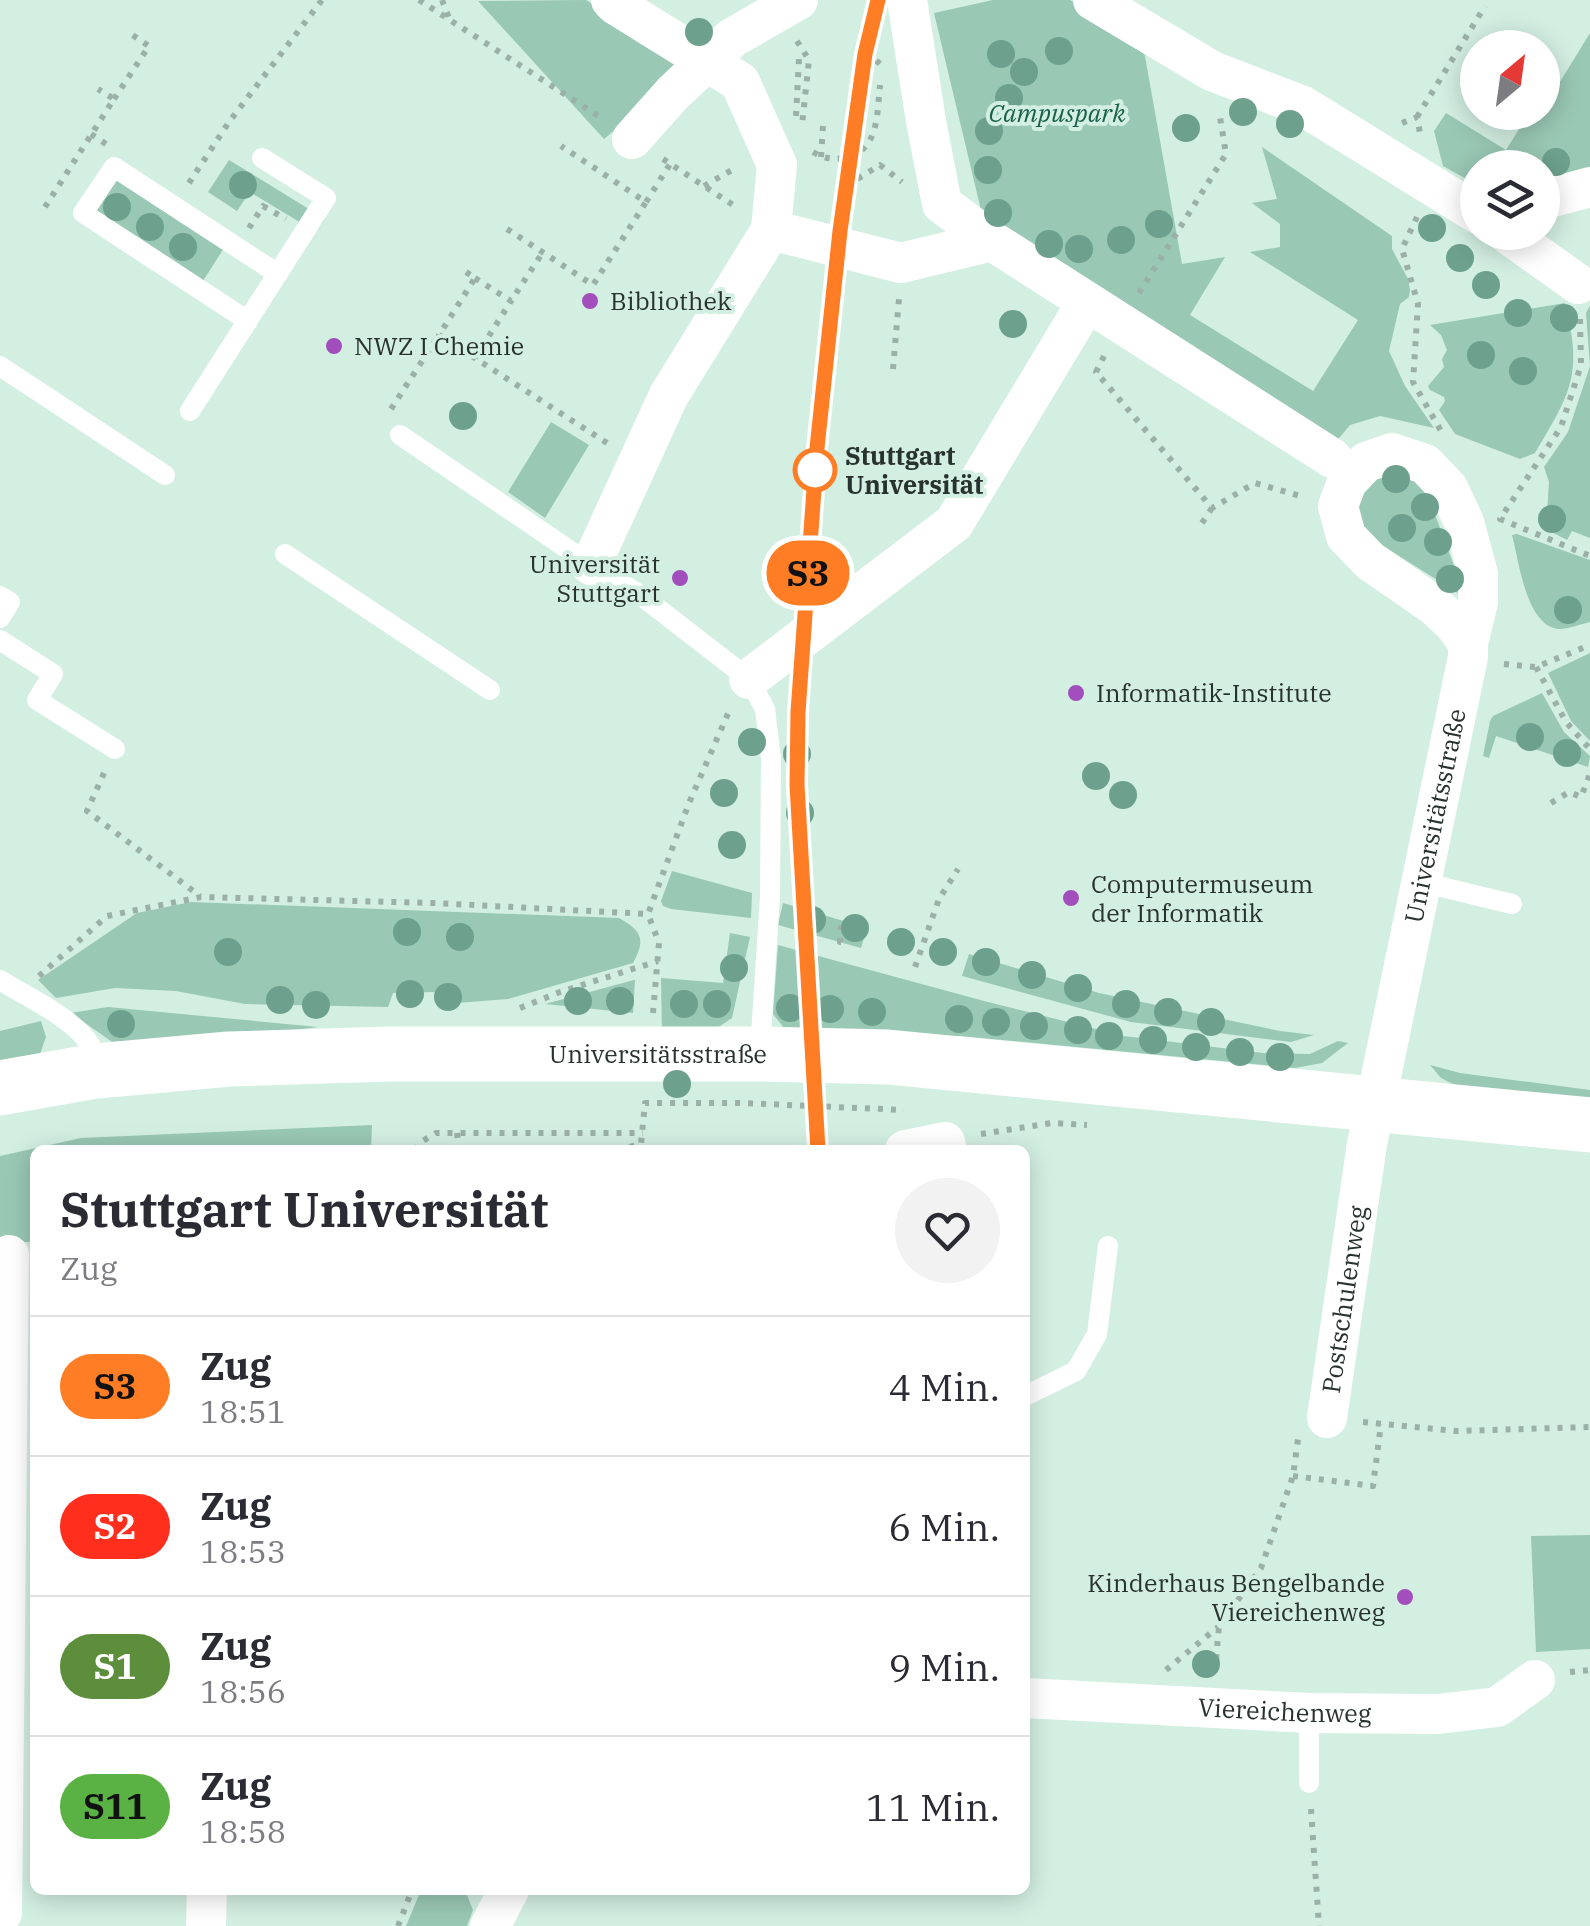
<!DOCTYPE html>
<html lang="de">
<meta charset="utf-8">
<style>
:root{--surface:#fff;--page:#f2f2f3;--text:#2b2b33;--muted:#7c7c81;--line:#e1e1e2}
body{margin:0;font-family:"IBM Plex Serif",serif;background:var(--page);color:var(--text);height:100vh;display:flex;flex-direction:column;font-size:38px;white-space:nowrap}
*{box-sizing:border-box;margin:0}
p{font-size:32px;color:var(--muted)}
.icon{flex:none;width:55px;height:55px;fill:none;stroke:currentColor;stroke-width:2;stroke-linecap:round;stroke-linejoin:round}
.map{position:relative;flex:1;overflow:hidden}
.details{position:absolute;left:30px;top:1145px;width:1000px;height:750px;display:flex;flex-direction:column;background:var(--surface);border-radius:15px;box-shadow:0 5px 25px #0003}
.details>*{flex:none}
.badge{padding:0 20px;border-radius:32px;font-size:35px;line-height:65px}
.needle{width:65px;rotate:29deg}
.fabs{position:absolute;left:1460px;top:30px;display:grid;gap:20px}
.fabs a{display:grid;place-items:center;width:100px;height:100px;border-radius:50%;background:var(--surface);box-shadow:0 5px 25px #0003;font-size:50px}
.map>.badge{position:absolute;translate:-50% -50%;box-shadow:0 0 0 5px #fff}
.round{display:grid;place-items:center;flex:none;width:105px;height:105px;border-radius:52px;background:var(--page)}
.head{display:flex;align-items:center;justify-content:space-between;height:170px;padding:0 30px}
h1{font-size:48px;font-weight:700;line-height:75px}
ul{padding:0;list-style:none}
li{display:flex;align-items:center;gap:30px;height:140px;padding:0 30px;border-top:2px solid var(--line)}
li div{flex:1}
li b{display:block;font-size:38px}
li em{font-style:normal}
li .badge{min-width:110px;font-weight:700;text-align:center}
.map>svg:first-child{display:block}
.green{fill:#99c8b4}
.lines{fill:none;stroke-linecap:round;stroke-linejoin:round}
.path{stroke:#9bb1a7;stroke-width:6;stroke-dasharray:5 8;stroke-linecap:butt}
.lane{stroke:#fff;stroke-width:20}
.street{stroke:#fff;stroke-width:40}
.secondary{stroke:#fff;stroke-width:55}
.tree{fill:#6da18e}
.line-casing{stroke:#fff;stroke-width:22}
.line{stroke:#ff7d24;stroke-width:15}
.poi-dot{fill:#a24ebd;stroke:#d3efe2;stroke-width:4}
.stop-dot{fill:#fff;stroke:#ff7d24;stroke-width:5}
.labels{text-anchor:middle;stroke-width:8;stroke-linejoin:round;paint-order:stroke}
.park-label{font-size:25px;font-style:italic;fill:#1a614a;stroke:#d3efe2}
.poi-label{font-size:25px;fill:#28322e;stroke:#d3efe2;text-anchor:start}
.stop-label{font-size:25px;font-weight:bold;fill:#28322e;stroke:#d3efe2;text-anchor:start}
.street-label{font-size:25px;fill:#28322e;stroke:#d3efe2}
</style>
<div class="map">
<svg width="1590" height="1926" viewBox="0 0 1590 1926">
<rect width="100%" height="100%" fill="#d3efe2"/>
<path class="green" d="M586,0L685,63L638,110L604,139L478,1Z
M993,0H1070L1143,45L1182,264L1225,257L1190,315L1313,391L1358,320L1250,252L1280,247V224L1252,203L1277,199L1262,147L1392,236V249L1408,279L1410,290L1409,297L1400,304L1389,351L1405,386L1434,428L1380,416L1350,425L1330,449L985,227L934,13Z
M1590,33V175L1543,188L1542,168H1478L1477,185L1443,166L1434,131L1446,113L1506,150L1529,113L1542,112L1543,91L1549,80L1558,85Z
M229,160L325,219L316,232L250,192L237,211L208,192Z
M117,179L224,248L203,281L96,212Z
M1565,303C1583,375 1571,392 1535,453L1520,459L1455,434L1439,410L1445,401L1444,397L1430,390L1428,386L1444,367L1442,359L1447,350L1441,335L1430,325Z
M1590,306V538L1572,531L1567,540L1546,529L1549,482L1544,467L1568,432L1590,366L1586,313Z
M551,422L589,445L545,518L508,492Z
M1402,470L1426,490L1463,590L1461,595L1377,542L1363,526L1357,503L1374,476Z
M1517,534L1590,560V622C1581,624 1569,629 1559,629C1526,626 1519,561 1512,535Z
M1590,653V741L1571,721L1548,673Z
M1542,693L1564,732L1590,756L1588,767L1496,736L1489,758L1483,756L1490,721L1493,716Z
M672,871L752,893L751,918L671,909L663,906L661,901Z
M191,902L619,918C642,931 646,939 633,963L508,999L444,1004L437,992L393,993L388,1007L245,1004L176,991L115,988L56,998L38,980L137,913Z
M783,903L867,928L861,948L778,925Z
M730,933L750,937L732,1018L711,1032L662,1033L661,978L723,983Z
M778,945L984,1001L1124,1036L1263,1053L1310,1054L1338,1041L1348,1043L1322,1063L1295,1068L960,1036L798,1034L784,1028L773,1014Z
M969,954L1099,993L1280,1031L1314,1035L1291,1042L1131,1022L962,976Z
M635,980L633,1013L545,1004L634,980Z
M108,1007L318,1027L125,1051L71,1013Z
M41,1021L46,1037L40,1054L0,1068V1031Z
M1430,1065L1460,1073L1590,1090V1106L1461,1088L1441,1078Z
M372,1125L371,1150H35V1242H0V1156L81,1138Z
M1590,1535V1649L1536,1652L1531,1536Z
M421,1890H465L473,1910L467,1926H406Z"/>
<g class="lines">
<path class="path" d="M419,0L603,119
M442,0L449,18
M868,26L866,51L880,64
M797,41L809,60L802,125
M114,99L149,46L131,34
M796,116L799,59L804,55
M1417,117L1485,6
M1402,123L1417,117L1421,138
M852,126L851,157L859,178L880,165L902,182
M91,134L106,144
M813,152C823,158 832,160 844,158C879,152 877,114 880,85
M821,157L823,126
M663,159L736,207
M189,183L229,122L322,0
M704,186L737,167
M646,202L670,164
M45,207L114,99L98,89
M1417,217L1402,249L1418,304L1413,382L1441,431
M249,228L263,206L286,219
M507,229L593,285L646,202L561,146
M466,272L475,278L439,335L607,443
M475,278L511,301L543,252
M1139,293L1226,154L1219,111
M1580,319L1581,365L1561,427L1500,519L1590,556
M1104,356L1096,372L1212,508L1255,483L1304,497
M475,358L511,301
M893,369L899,299
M391,409L439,335
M1202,523L1212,508
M1504,664L1536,667L1590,645
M1536,667L1566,722L1590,749
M104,773L87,811L200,896
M1551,803L1569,792L1581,797L1590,774
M841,925L840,942H848
M915,967L939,899L958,869
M39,976L107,916L201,897L433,903L648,914
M520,1008L560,992L658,961
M653,1013L659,943L648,914L689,803L730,709
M457,1133L459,1150
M981,1134L1052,1123L1087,1125
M415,1150L421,1142L436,1133H643
M617,1150L641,1144L645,1103H743L904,1110
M1363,1422L1456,1431L1590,1427
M1293,1476L1373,1486L1381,1424
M1166,1670L1218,1627
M1215,1672L1219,1626L1261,1568L1293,1476L1298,1439
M1570,1672L1590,1670
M1311,1809L1319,1926
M398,1926L412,1890"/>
<path class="lane" d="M248,321L83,213L114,167L278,274
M0,366L165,475
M190,411L326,198L262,158
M400,435L591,565L639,594L749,679L765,709L771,759L770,897L760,1051
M285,554L490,690
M0,596L10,602L0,618
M0,640L53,674L37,700L115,749
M1421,882L1512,904
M0,980C28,998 73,1017 91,1046C94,1052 95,1062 96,1069
M1025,1396L1076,1371L1097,1334L1108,1246
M1309,1783V1713"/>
<g class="street">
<path d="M907,0L926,121L942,204L992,241L1332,458"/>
<path d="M1093,0L1212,71L1303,106L1478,214"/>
<path d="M632,139L673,93L732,38L798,0"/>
<path d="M1542,200L1590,187"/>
<path d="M771,230L901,263L992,241"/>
<path d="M1505,232L1578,284"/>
<path d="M591,565L669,395L771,230L777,165L740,82L616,5L611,0"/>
<path d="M749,679L954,523L1087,302"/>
<path d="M905,1150L945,1142L947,1150"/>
<path id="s1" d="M1327,1418L1367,1144L1468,657V643L1478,602V574L1464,522L1448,488L1425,464L1392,453L1366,462L1347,482L1338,506L1346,536L1370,561L1435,606L1454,624L1468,643"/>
<path id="s2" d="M1025,1698L1309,1713L1438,1714L1497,1707L1535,1680"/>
<path d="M2,1913L9,1255"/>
<path d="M206,1926L207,1890"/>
<path d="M490,1926L509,1890"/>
</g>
<path class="secondary" id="s3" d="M0,1088L96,1071L229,1059L390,1054H760L888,1057L1590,1125"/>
</g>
<g class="tree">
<circle cx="699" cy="32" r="14"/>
<circle cx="1059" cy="51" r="14"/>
<circle cx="1001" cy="54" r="14"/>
<circle cx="1024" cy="72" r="14"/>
<circle cx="1009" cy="98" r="14"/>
<circle cx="1243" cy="112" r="14"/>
<circle cx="1290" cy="124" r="14"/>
<circle cx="1186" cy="128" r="14"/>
<circle cx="989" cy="131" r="14"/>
<circle cx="1556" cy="162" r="14"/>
<circle cx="988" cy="170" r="14"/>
<circle cx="243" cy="185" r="14"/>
<circle cx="117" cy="207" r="14"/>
<circle cx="998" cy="213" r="14"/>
<circle cx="1159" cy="224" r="14"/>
<circle cx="150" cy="227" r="14"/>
<circle cx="1432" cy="228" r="14"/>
<circle cx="1121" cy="240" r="14"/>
<circle cx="1049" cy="244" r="14"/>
<circle cx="183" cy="247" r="14"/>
<circle cx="1079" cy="249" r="14"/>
<circle cx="1460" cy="258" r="14"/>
<circle cx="1486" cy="285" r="14"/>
<circle cx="1518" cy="313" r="14"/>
<circle cx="1564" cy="318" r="14"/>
<circle cx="1013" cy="324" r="14"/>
<circle cx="1481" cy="355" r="14"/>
<circle cx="1523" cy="371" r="14"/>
<circle cx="463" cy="416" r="14"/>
<circle cx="1396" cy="479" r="14"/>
<circle cx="1425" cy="507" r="14"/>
<circle cx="1552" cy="519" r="14"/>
<circle cx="1402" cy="528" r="14"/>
<circle cx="1438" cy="542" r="14"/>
<circle cx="1450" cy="579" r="14"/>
<circle cx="1568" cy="610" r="14"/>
<circle cx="1530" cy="737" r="14"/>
<circle cx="752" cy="742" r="14"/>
<circle cx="1567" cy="753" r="14"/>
<circle cx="797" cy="754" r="14"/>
<circle cx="1096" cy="776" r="14"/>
<circle cx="724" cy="793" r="14"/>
<circle cx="1123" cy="795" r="14"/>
<circle cx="800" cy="813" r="14"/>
<circle cx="732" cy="845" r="14"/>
<circle cx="812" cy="920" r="14"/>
<circle cx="855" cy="928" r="14"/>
<circle cx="407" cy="932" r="14"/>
<circle cx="460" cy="937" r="14"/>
<circle cx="901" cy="942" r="14"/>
<circle cx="228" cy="952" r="14"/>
<circle cx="943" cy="952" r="14"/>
<circle cx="986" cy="962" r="14"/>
<circle cx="734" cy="968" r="14"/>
<circle cx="1032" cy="975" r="14"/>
<circle cx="1078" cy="988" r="14"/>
<circle cx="410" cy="994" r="14"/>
<circle cx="448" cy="997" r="14"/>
<circle cx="280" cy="1000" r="14"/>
<circle cx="578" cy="1001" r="14"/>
<circle cx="620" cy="1001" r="14"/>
<circle cx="684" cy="1004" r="14"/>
<circle cx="717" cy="1004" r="14"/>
<circle cx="1126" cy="1004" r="14"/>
<circle cx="316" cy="1005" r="14"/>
<circle cx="790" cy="1008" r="14"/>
<circle cx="830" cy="1009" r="14"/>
<circle cx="872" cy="1012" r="14"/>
<circle cx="1168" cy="1012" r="14"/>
<circle cx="959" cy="1019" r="14"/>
<circle cx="996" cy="1022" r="14"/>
<circle cx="1211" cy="1022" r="14"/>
<circle cx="121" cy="1024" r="14"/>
<circle cx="1034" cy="1026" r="14"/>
<circle cx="1078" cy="1030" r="14"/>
<circle cx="1109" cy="1036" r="14"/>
<circle cx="1153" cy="1040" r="14"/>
<circle cx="1196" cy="1047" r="14"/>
<circle cx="1240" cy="1052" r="14"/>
<circle cx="1280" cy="1057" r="14"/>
<circle cx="677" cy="1084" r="14"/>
<circle cx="1206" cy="1664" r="14"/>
</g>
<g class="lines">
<defs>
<path id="line" d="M818,1150L797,785L798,712L817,448L840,231L865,54L878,0"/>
</defs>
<use href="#line" class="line-casing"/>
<use href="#line" class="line"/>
</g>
<g class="poi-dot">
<circle cx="590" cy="301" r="10"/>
<circle cx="334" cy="346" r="10"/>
<circle cx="680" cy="578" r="10"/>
<circle cx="1076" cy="693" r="10"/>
<circle cx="1071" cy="898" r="10"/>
<circle cx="1405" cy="1597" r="10"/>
</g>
<circle class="stop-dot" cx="815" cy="470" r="20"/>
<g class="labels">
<g class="park-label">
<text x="1057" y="122">Campuspark</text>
</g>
<g class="poi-label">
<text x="610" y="310">Bibliothek</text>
<text x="354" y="355">NWZ I Chemie</text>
<text x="660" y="573" text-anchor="end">Universität<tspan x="660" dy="29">Stuttgart</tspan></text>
<text x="1096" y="702">Informatik-Institute</text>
<text x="1091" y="893">Computermuseum<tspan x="1091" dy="29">der Informatik</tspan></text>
<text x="1385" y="1592" text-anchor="end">Kinderhaus Bengelbande<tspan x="1385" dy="29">Viereichenweg</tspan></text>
</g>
<g class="stop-label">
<text x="845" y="465">Stuttgart<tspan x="845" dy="29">Universität</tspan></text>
</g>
<g class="street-label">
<text dy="9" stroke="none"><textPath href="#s1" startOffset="612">Universitätsstraße</textPath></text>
<text dy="9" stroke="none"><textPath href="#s3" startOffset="660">Universitätsstraße</textPath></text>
<text dy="9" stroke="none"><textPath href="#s1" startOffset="120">Postschulenweg</textPath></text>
<text dy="9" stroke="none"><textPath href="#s2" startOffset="260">Viereichenweg</textPath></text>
</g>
</g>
</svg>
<div class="fabs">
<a><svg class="needle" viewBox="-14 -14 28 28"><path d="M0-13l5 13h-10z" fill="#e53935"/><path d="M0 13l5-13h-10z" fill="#7c7c81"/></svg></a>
<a><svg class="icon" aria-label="layers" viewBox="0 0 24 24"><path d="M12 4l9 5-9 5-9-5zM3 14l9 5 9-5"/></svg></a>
</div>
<b class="badge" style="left:808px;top:573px;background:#ff7d24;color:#111">S3</b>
<section class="details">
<div class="head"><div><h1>Stuttgart Universität</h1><p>Zug</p></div><a class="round"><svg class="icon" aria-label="heart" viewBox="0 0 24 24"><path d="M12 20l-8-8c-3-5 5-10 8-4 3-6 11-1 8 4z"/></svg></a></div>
<ul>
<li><span class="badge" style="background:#ff7d24;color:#111">S3</span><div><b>Zug</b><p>18:51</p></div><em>4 Min.</em></li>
<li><span class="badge" style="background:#ff2e1d;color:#fff">S2</span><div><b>Zug</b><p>18:53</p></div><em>6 Min.</em></li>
<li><span class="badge" style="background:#5c8e3c;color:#fff">S1</span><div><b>Zug</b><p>18:56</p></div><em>9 Min.</em></li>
<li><span class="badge" style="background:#59b243;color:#111">S11</span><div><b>Zug</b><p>18:58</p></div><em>11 Min.</em></li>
</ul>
</section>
</div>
